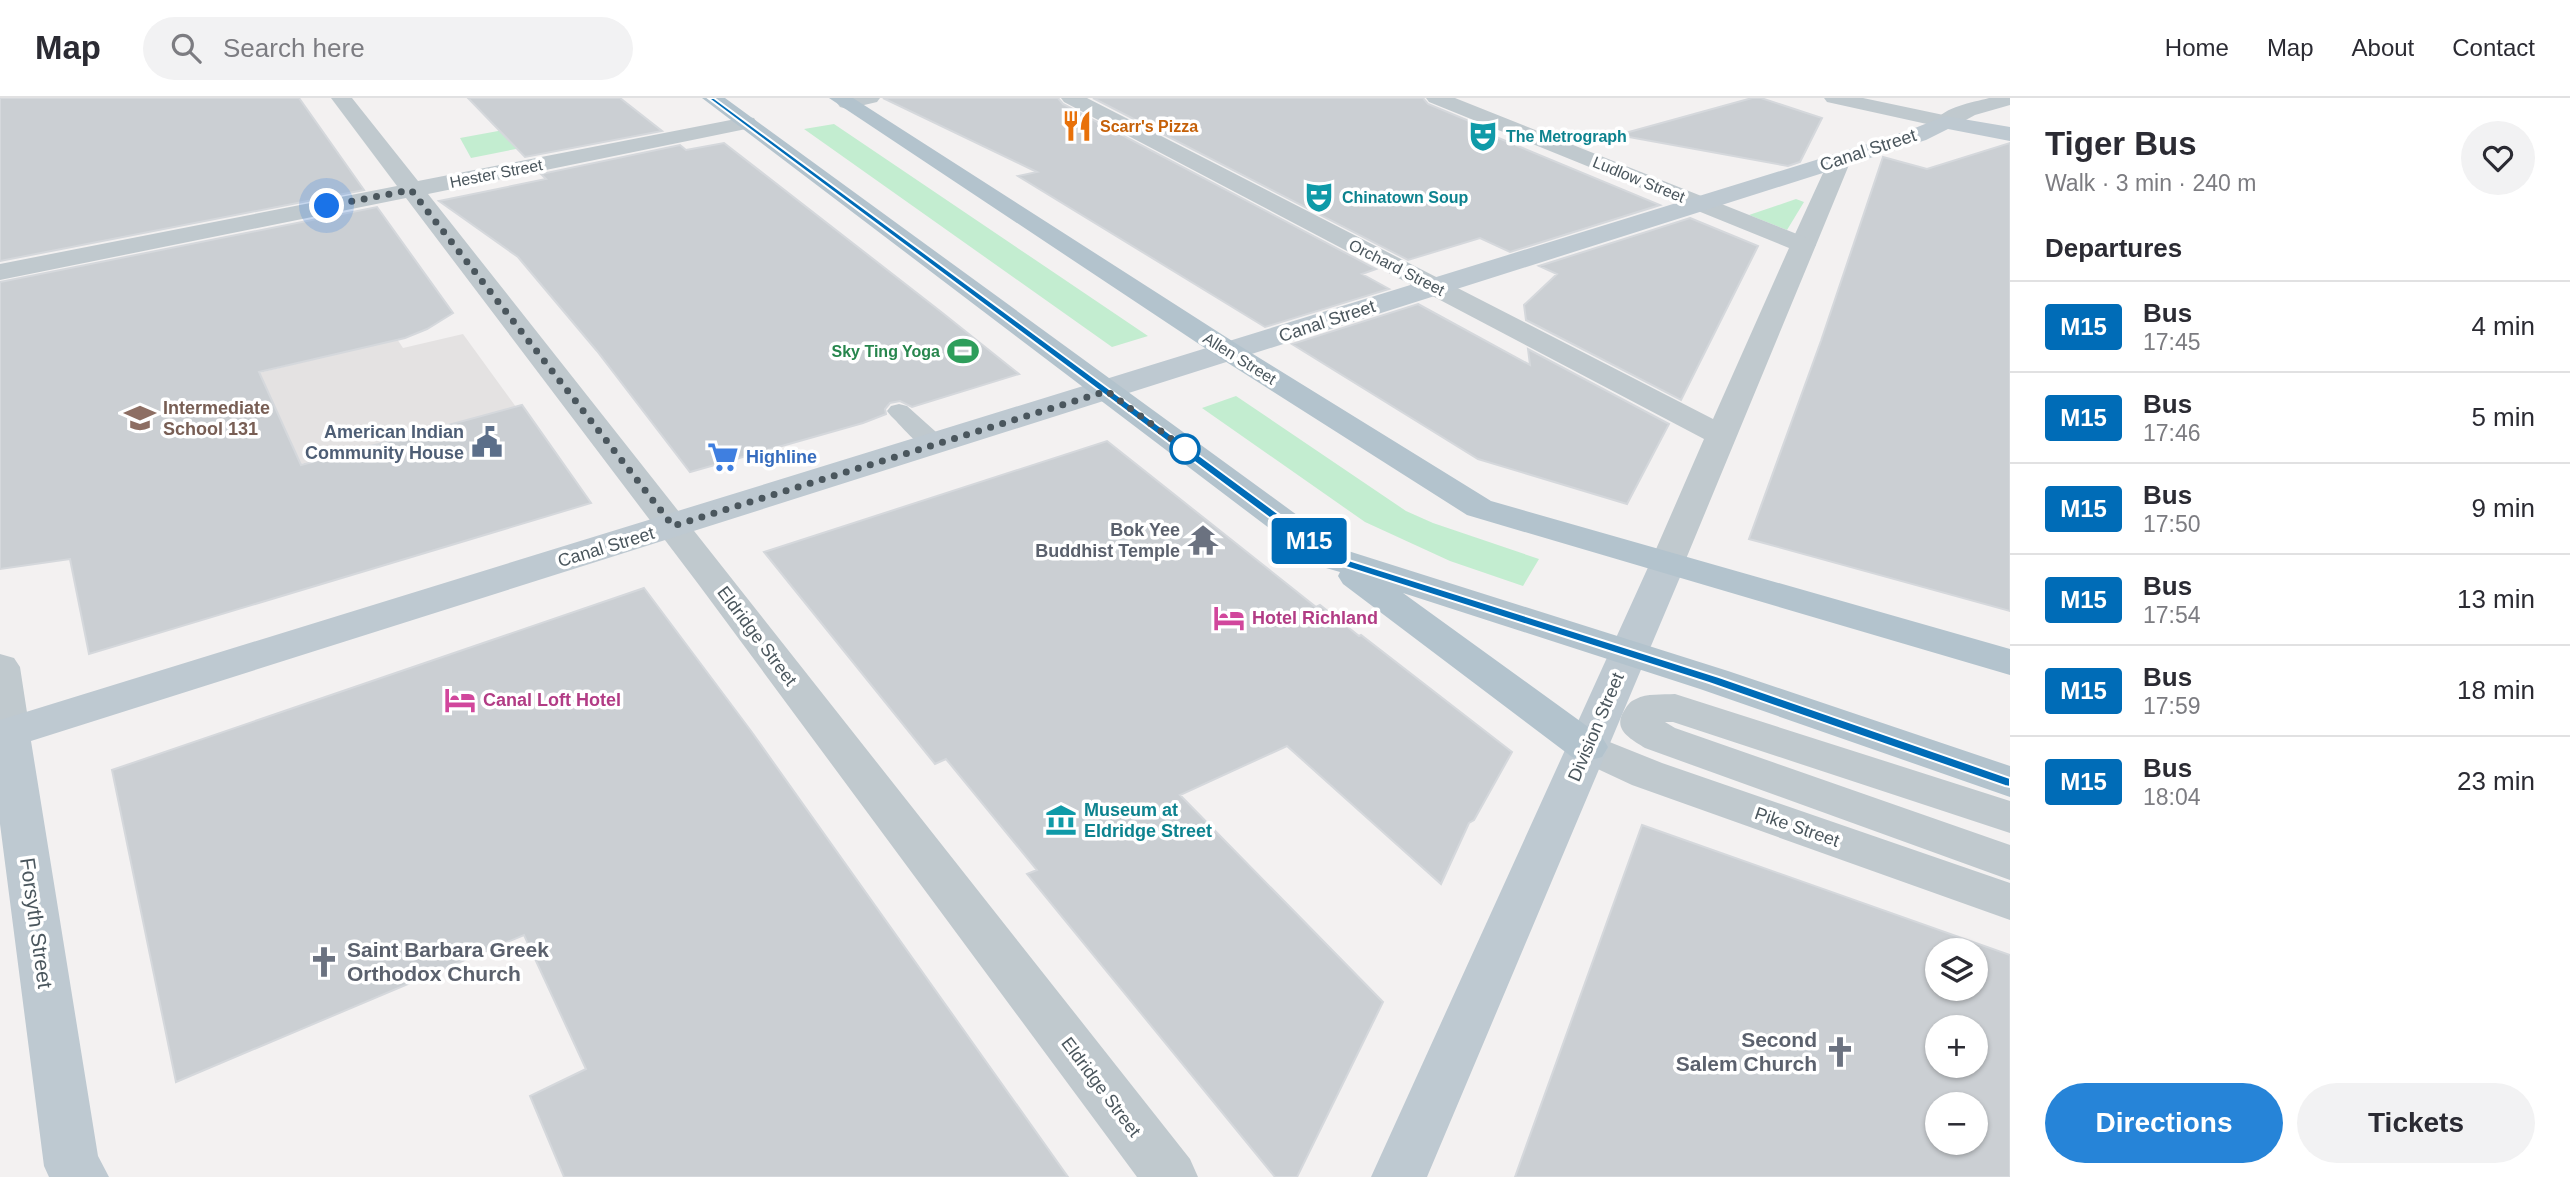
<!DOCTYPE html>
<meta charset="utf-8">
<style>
:root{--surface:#fff;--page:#f2f2f3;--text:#2b2b33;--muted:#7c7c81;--line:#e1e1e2;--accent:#2684d8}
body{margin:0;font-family:Helvetica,sans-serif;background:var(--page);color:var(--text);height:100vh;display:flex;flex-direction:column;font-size:26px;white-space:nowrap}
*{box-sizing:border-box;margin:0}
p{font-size:23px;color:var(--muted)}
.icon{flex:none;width:38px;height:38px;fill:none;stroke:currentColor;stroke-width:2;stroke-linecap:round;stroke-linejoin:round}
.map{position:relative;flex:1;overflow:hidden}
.side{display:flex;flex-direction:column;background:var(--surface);width:560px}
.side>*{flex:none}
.badge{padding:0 14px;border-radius:5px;font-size:24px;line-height:46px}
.buttons{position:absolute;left:1925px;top:840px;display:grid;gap:14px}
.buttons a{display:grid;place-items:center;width:63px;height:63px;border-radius:50%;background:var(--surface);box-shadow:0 2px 5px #0004;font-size:35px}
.you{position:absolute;width:35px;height:35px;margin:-18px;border:5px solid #fff;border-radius:50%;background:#1a73e8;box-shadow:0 0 0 10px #1a73e833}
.map>.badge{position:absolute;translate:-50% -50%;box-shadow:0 0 0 4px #fff}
h2{padding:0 35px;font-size:26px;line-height:63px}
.round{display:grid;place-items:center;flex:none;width:74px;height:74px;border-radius:37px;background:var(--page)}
.overview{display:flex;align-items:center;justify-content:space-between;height:119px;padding:0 35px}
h1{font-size:33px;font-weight:800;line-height:52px}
.button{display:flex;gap:14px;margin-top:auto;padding:14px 35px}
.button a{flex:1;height:80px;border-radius:42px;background:var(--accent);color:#fff;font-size:28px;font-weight:800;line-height:80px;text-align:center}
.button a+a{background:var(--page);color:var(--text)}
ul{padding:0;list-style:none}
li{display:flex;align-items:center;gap:21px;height:91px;padding:0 35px;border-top:2px solid var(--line)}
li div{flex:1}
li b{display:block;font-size:26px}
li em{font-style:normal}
li .badge{min-width:77px;font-weight:700;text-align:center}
header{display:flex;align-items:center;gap:42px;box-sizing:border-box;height:98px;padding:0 35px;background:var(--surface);border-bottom:2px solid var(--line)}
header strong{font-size:33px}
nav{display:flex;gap:38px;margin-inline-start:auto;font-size:24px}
.search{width:490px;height:63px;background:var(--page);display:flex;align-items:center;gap:18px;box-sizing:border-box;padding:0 24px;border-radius:38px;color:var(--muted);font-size:26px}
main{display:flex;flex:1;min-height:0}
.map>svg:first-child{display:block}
.education{fill:#e4e2e2}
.green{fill:#c3edd0}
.building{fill:#cbcfd3;stroke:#d5d8dc;stroke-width:2;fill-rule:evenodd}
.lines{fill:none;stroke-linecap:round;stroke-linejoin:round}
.service{fill:#c0c9ce;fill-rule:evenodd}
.pedestrian{fill:#c0c9ce;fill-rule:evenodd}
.minor{fill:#c0c9ce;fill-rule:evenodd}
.secondary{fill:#bec9d1;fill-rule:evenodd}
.primary{fill:#b3c3cd;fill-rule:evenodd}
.line{fill:#006cb7;stroke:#fff;stroke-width:2}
.walk{stroke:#4a565d;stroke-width:7;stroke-dasharray:0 12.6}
.stop-dot{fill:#fff;stroke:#006cb7;stroke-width:3.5}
.labels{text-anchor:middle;stroke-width:7;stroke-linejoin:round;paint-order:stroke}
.far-food-label{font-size:16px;font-weight:bold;fill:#c56008;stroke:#fff;text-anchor:start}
.far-culture-label{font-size:16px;font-weight:bold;fill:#0d838f;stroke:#fff;text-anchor:start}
.far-street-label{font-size:16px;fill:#4a565d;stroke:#fff}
.far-leisure-label{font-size:16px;font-weight:bold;fill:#27864d;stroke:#fff;text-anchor:end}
.street-label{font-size:18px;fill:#4a565d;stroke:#fff}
.education-label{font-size:18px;font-weight:bold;fill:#785e54;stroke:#fff;text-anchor:start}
.service-label{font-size:18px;font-weight:bold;fill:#4e5e75;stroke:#fff;text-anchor:end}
.shop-label{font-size:18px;font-weight:bold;fill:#366cbe;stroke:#fff;text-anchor:start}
.worship-label{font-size:18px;font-weight:bold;fill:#5b616d;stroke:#fff;text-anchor:end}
.hotel-label{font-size:18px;font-weight:bold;fill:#b23c85;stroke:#fff;text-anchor:start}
.culture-label{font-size:18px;font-weight:bold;fill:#0d838f;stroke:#fff;text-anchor:start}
.near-street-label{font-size:21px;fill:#4a565d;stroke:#fff}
.near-worship-label{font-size:21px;font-weight:bold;fill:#5b616d;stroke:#fff;text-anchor:start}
</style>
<header>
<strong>Map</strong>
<div class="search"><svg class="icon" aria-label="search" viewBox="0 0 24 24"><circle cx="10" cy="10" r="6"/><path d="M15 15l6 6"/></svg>Search here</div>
<nav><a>Home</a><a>Map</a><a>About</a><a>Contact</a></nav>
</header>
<main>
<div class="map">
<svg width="2010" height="1079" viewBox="0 0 2010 1079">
<rect width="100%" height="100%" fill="#f3f1f1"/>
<path class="education" d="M463,236L516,309L301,366L259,275L397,241L403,250Z"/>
<path class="green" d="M834,26L1148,238L1112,249L804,31Z
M509,31L526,49L471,60L460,40Z
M1796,101L1804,104L1787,132L1749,117Z
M1236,298L1406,413L1433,425L1539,461L1523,488L1450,463L1365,424L1202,310Z"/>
<path class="building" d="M0,0H299L364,92L0,163Z
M468,0H620L662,33L525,59Z
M883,0H1058L1063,6L1376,171L1362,176L1389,191L1265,229L1018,78L1037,74Z
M1093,0H1423L1428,6L1486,30L1484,34L1660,107L1510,154L1480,140L1408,162Z
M1752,0H1761L1822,20L1800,64L1788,68L1618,37Z
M724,45L940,213L1019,276L912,309L900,303L890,305L885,311L886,316L863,325L690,374L597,253L518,159L439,103L546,81L541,76L680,47L686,52Z
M2010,45V513L1749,441L1821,243L1883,59L1927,71Z
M377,109L453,215L427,231L405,240L259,274L301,367L522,307L591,405L89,556L70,461L0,471V184Z
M1690,120L1758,148L1681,302L1526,222L1524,207L1557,176L1539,168Z
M1418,206L1530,267L1528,251L1669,326L1627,406L1478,361L1292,246Z
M1107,343L1316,509L1320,507L1359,538L1361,537L1512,654L1474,722L1469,725L1441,786L1287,648L1180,697L1383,904L1297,1079H1275L1027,776L1037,772L946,661L935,666L764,454Z
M644,490L751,633L1068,1079H564L530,998L586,971L524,837L176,984L112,672Z
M1642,727L2010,857V1079H1515ZM1937,852H1976V891H1937ZM1937,929H1976V968H1937ZM1937,1006H1976V1045H1937Z"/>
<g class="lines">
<path class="service" d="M899,306L907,308L945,342L948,347L945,352C923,358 906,332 891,318L887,313L891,308Z"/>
<path class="pedestrian" d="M1989,0H2010V7L1975,17L1953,29H1937L1934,24C1946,8 1971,5 1989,0Z
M1840,55L1848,57L1851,62L1816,147L1812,152L1803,155L1794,152L1790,147L1829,62L1832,57Z
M1675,596L2010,703V735L1673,624H1665L1675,630L2010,747V782L1645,650C1631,641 1612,632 1624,613C1627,608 1630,603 1636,601C1647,595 1662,597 1675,596Z"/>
<path class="minor" d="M331,0H352L418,83L746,19L754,20L757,25L754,30L746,31L428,96L1190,1061L1198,1079H1137L699,487L406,100L0,182V166L397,88Z
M842,0H880L877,4L847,11L840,9L837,5Z
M1061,0H1087L1713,321L1789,150L1429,4L1426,0H1455L1812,142L1816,147L1681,473L1668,476L1655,473L1650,465L1704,341L1064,4Z
M1824,0H1863L1953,19L1956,24L1953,29L1945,30L1827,4Z
M0,556L14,560L20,569L30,634L24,644L9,648L0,646Z
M1587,635L1662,665L2010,785V822L1632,687L1572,659L1566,649L1572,639Z"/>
<path class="secondary" d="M1945,18L2010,29V43L1948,31L1926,42L1848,67L31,643L98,1058L109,1079H49L44,1068L0,726V622L1832,57L1910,32Z
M1668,454L1681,457L1686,465L1427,1079H1371L1650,465L1655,457Z"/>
<path class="primary" d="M702,0H725L1345,452L1728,573L2010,668V699L1700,591L1403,495L1602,639L1608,649L1602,659L1587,663L1572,659L1343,486L1338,478L1340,474L1319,468Z
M829,0H853L1240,248L1491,403L2010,551V577L1467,417L1220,260Z"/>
</g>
<path class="line" d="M708,0H714L1336,458L1719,579L2010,680V689L2005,688L1709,585L1327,463Z"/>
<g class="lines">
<path class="walk" d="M327,108L411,92L673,428L1107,293L1185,351"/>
</g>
<defs>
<symbol id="restaurant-bare" viewBox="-9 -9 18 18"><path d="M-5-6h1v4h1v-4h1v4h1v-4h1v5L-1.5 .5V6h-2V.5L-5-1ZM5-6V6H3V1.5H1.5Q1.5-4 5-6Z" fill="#e8710a" stroke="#fff" stroke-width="2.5" paint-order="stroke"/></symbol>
<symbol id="theatre-bare" viewBox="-9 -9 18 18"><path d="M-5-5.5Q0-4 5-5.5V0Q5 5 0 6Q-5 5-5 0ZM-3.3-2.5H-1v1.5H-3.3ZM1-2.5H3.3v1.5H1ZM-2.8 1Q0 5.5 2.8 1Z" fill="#0f9aa8" stroke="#fff" stroke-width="2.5" paint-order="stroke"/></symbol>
<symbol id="stadium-bare" viewBox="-9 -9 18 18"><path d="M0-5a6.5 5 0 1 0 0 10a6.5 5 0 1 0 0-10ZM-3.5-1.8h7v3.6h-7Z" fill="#2e9e5b" stroke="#fff" stroke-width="2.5" paint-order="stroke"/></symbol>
<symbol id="school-bare" viewBox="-9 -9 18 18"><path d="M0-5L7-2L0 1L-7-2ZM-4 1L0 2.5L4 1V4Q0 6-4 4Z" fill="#8d6e63" stroke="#fff" stroke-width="2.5" paint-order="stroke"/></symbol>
<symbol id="civic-bare" viewBox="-9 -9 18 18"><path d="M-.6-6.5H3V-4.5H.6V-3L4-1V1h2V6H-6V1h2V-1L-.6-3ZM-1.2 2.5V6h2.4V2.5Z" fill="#5c6f8a" stroke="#fff" stroke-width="2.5" paint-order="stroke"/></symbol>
<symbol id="supermarket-bare" viewBox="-9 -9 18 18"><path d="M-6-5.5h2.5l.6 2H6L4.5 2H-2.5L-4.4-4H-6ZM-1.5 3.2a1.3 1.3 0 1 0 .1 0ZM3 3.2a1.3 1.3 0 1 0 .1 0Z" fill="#3f7fe0" stroke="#fff" stroke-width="2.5" paint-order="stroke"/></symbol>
<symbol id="temple-bare" viewBox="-9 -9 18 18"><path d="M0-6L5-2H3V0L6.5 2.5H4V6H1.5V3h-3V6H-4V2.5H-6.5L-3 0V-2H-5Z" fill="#6b7280" stroke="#fff" stroke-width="2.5" paint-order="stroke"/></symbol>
<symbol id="hotel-bare" viewBox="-9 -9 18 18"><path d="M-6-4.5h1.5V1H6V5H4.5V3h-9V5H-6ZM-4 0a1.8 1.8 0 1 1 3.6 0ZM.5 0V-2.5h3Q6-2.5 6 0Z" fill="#d1479c" stroke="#fff" stroke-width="2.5" paint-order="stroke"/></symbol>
<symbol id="museum-bare" viewBox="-9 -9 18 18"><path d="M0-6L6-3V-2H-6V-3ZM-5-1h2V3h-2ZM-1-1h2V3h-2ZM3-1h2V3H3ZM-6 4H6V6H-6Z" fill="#0f9aa8" stroke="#fff" stroke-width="2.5" paint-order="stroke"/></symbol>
<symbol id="church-bare" viewBox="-9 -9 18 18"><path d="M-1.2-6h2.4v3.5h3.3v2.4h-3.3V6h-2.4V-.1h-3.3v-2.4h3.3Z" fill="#6b7280" stroke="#fff" stroke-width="2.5" paint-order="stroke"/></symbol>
</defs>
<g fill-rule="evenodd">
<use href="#restaurant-bare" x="1055" y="6" width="44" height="44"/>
<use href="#theatre-bare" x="1461" y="16" width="44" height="44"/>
<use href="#theatre-bare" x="1297" y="77" width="44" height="44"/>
<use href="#stadium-bare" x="941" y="231" width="44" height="44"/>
<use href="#school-bare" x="118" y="298" width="44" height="44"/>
<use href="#civic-bare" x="465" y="322" width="44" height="44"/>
<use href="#supermarket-bare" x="701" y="337" width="44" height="44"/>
<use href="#temple-bare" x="1181" y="420" width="44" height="44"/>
<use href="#hotel-bare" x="1207" y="498" width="44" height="44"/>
<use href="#hotel-bare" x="438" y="580" width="44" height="44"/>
<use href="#museum-bare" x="1039" y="700" width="44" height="44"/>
<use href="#church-bare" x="302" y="842" width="44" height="44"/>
<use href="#church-bare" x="1818" y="932" width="44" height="44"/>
</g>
<circle class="stop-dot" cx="1185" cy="351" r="14"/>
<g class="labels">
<g class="far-food-label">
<text x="1100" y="34">Scarr's Pizza</text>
</g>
<g class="far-culture-label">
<text x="1506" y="44">The Metrograph</text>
<text x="1342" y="105">Chinatown Soup</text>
</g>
<g class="far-street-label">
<text transform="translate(496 75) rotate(-11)" y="6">Hester Street</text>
<text transform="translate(1639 81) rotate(22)" y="6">Ludlow Street</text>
<text transform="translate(1397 169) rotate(27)" y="6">Orchard Street</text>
<text transform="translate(1240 260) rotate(32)" y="6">Allen Street</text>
</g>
<g class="far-leisure-label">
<text x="940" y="259">Sky Ting Yoga</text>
</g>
<g class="street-label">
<text transform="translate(1868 52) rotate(-18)" y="6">Canal Street</text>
<text transform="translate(1327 223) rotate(-18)" y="6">Canal Street</text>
<text transform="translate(606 449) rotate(-17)" y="6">Canal Street</text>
<text transform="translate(757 538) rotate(53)" y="6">Eldridge Street</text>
<text transform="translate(1596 629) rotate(-67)" y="6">Division Street</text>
<text transform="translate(1797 729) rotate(19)" y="6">Pike Street</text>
<text transform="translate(1101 989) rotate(53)" y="6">Eldridge Street</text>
</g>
<g class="education-label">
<text x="163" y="316">Intermediate<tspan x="163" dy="21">School 131</tspan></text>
</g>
<g class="service-label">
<text x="464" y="340">American Indian<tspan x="464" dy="21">Community House</tspan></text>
</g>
<g class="shop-label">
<text x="746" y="365">Highline</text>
</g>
<g class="worship-label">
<text x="1180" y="438">Bok Yee<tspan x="1180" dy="21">Buddhist Temple</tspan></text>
</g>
<g class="hotel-label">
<text x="1252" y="526">Hotel Richland</text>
<text x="483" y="608">Canal Loft Hotel</text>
</g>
<g class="culture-label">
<text x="1084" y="718">Museum at<tspan x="1084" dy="21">Eldridge Street</tspan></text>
</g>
<g class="near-street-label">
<text transform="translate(36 825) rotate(82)" y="7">Forsyth Street</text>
</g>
<g class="near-worship-label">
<text x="347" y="859">Saint Barbara Greek<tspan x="347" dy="24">Orthodox Church</tspan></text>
<text x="1817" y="949" text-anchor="end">Second<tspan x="1817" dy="24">Salem Church</tspan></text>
</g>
</g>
</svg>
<div class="buttons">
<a><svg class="icon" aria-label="layers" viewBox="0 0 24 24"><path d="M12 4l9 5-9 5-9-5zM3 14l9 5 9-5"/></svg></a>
<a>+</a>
<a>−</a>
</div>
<div class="you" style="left:327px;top:108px"></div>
<b class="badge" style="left:1309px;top:443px;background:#006cb7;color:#fff">M15</b>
</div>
<section class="side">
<div class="overview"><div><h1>Tiger Bus</h1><p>Walk · 3 min · 240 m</p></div><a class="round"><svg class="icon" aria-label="heart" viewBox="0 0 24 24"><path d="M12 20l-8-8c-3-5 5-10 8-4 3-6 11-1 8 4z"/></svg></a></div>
<h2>Departures</h2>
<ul>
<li><span class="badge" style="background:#006cb7;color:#fff">M15</span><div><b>Bus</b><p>17:45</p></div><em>4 min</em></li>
<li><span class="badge" style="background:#006cb7;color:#fff">M15</span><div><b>Bus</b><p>17:46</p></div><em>5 min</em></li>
<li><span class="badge" style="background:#006cb7;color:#fff">M15</span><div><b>Bus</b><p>17:50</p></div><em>9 min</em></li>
<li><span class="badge" style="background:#006cb7;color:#fff">M15</span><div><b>Bus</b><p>17:54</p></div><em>13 min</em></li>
<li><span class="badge" style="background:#006cb7;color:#fff">M15</span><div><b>Bus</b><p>17:59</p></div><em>18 min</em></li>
<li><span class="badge" style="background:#006cb7;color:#fff">M15</span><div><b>Bus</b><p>18:04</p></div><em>23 min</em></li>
</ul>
<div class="button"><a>Directions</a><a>Tickets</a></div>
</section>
</main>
